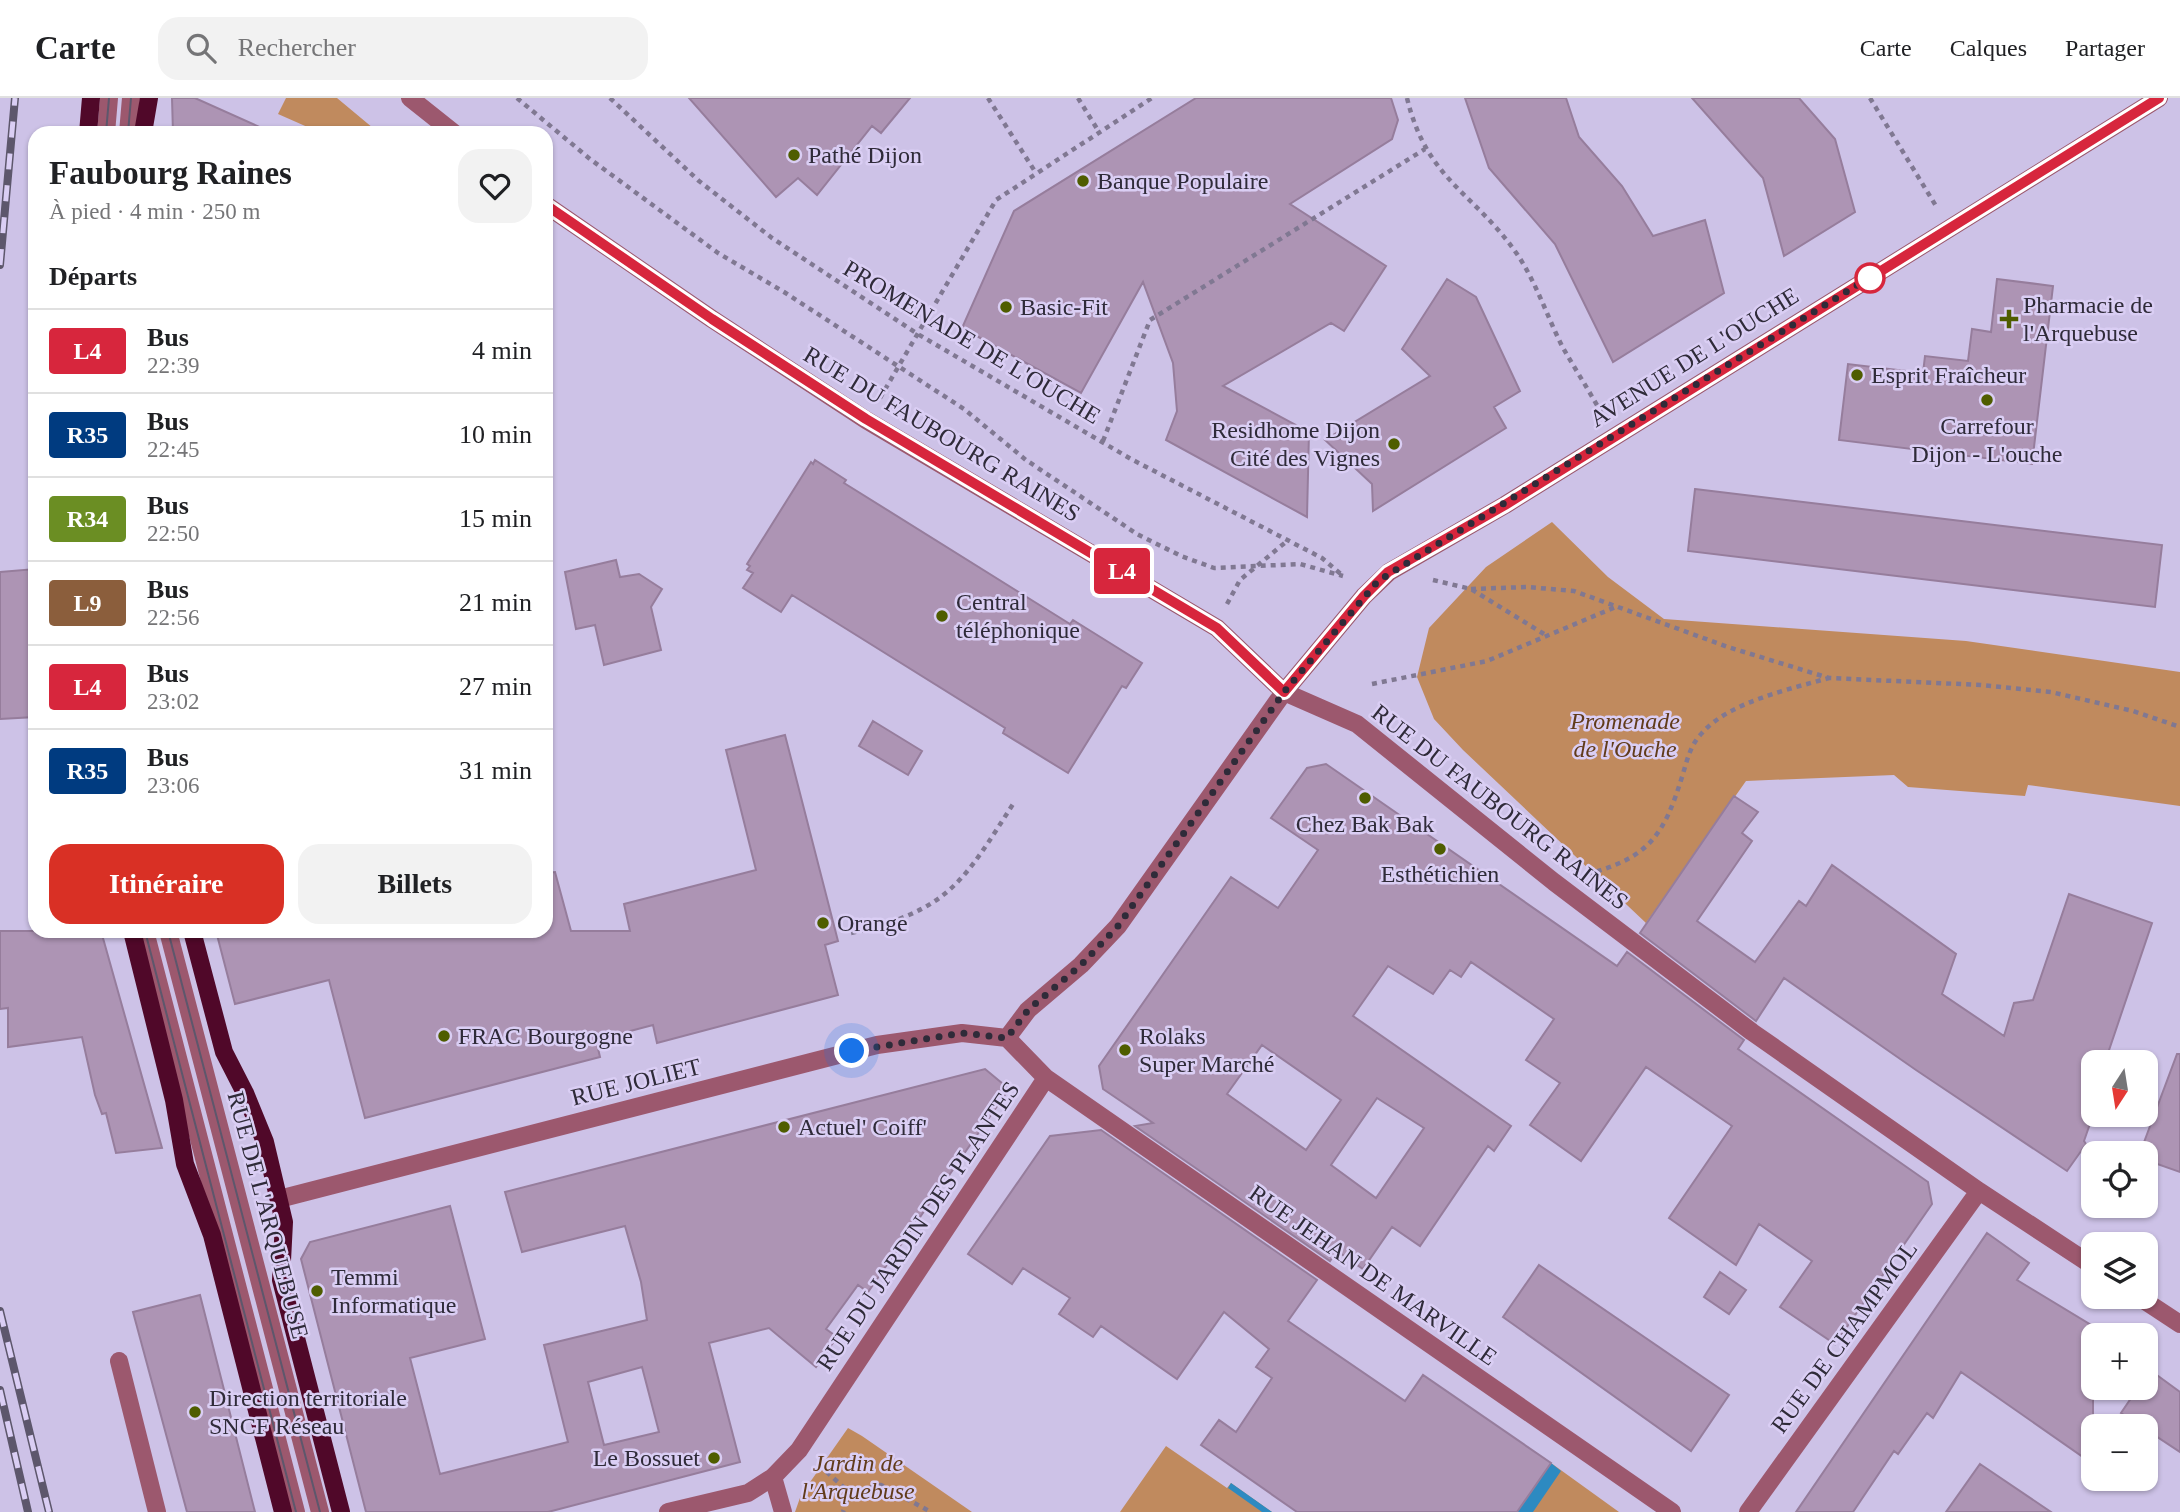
<!DOCTYPE html>
<html lang="fr">
<meta charset="utf-8">
<style>
:root{--surface:#fff;--page:#f2f2f2;--text:#202124;--muted:#757577;--line:#e0e0e0;--accent:#d93025}
body{margin:0;font-family:Georgia,serif;background:var(--page);color:var(--text);height:100vh;display:flex;flex-direction:column;font-size:26px;white-space:nowrap}
*{box-sizing:border-box;margin:0}
p{font-size:23px;color:var(--muted)}
.icon{flex:none;width:38px;height:38px;fill:none;stroke:currentColor;stroke-width:2;stroke-linecap:round;stroke-linejoin:round}
.map{position:relative;flex:1;overflow:hidden}
.side{position:absolute;left:28px;top:28px;width:525px;height:812px;display:flex;flex-direction:column;background:var(--surface);border-radius:21px;box-shadow:0 2px 5px #0004}
.side>*{flex:none}
.badge{padding:0 14px;border-radius:5px;font-size:24px;line-height:46px}
.needle{width:46px;rotate:192deg}
.controls{position:absolute;left:2081px;top:952px;display:grid;gap:14px}
.controls a{display:grid;place-items:center;width:77px;height:77px;border-radius:14px;background:var(--surface);box-shadow:0 2px 5px #0004;font-size:35px}
.you{position:absolute;width:35px;height:35px;margin:-18px;border:5px solid #fff;border-radius:50%;background:#1a73e8;box-shadow:0 0 0 10px #1a73e833}
.map>.badge{position:absolute;translate:-50% -50%;box-shadow:0 0 0 4px #fff}
h2{padding:0 21px;font-size:26px;line-height:63px}
.round{display:grid;place-items:center;flex:none;width:74px;height:74px;border-radius:21px;background:var(--page)}
.summary{display:flex;align-items:center;justify-content:space-between;height:119px;padding:0 21px}
h1{font-size:33px;font-weight:600;line-height:52px}
.button{display:flex;gap:14px;margin-top:auto;padding:14px 21px}
.button a{flex:1;height:80px;border-radius:21px;background:var(--accent);color:#fff;font-size:28px;font-weight:600;line-height:80px;text-align:center}
.button a+a{background:var(--page);color:var(--text)}
ul{padding:0;list-style:none}
li{display:flex;align-items:center;gap:21px;height:84px;padding:0 21px;border-top:2px solid var(--line)}
li div{flex:1}
li b{display:block;font-size:26px}
li em{font-style:normal}
li .badge{min-width:77px;font-weight:700;text-align:center}
header{display:flex;align-items:center;gap:42px;box-sizing:border-box;height:98px;padding:0 35px;background:var(--surface);border-bottom:2px solid var(--line)}
header strong{font-size:33px}
nav{display:flex;gap:38px;margin-inline-start:auto;font-size:24px}
.search{width:490px;height:63px;background:var(--page);display:flex;align-items:center;gap:18px;box-sizing:border-box;padding:0 24px;border-radius:21px;color:var(--muted);font-size:26px}
.map>svg:first-child{display:block}
.green{fill:#c08a5e}
.water{fill:#2d8ac1}
.building{fill:#ad94b4;stroke:#967d9c;stroke-width:2;fill-rule:evenodd}
.lines{fill:none;stroke-linecap:round;stroke-linejoin:round}
.path{stroke:#807892;stroke-width:4.5;stroke-dasharray:5 5;stroke-linecap:butt}
.minor{stroke:#9c586e;stroke-width:18}
.major{stroke:#500829;stroke-width:18}
.tram{stroke:#5d576c;stroke-width:2}
.rail-casing{stroke:#5d576c;stroke-width:8}
.rail{stroke:#dacef4;stroke-width:5;stroke-dasharray:16;stroke-linecap:butt}
.line-casing{stroke:#fff;stroke-width:16}
.line{stroke:#d7263d;stroke-width:10}
.walk{stroke:#2f2b39;stroke-width:7;stroke-dasharray:0 12.6}
.poi-dot{fill:#4f5d00;stroke:#dacef4;stroke-width:2.5}
.stop-dot{fill:#fff;stroke:#d7263d;stroke-width:3.5}
.labels{text-anchor:middle;stroke-width:5;stroke-linejoin:round;paint-order:stroke}
.poi-label{font-size:24px;fill:#2f2b39;stroke:#dacef4;text-anchor:start}
.street-label{font-size:24px;fill:#2f2b39;stroke:#dacef4}
.park-label{font-size:24px;font-style:italic;fill:#613b1a;stroke:#dacef4}
</style>
<header>
<strong>Carte</strong>
<div class="search"><svg class="icon" aria-label="search" viewBox="0 0 24 24"><circle cx="10" cy="10" r="6"/><path d="M15 15l6 6"/></svg>Rechercher</div>
<nav><a>Carte</a><a>Calques</a><a>Partager</a></nav>
</header>
<div class="map">
<svg width="2180" height="1414" viewBox="0 0 2180 1414">
<rect width="100%" height="100%" fill="#cdc2e7"/>
<path class="green" d="M286,0H337L379,35H321L278,16Z
M1552,424L1608,479L1664,521L1966,543L2180,574V708L2028,687L2025,698L1908,689L1894,677L1746,683L1646,825L1463,652L1434,621L1417,579L1429,530L1486,469Z
M848,1330L862,1338L972,1414H795L801,1397Z
M1166,1348L1227,1390L1231,1385L1272,1414H1120Z
M1551,1365L1619,1414H1517Z"/>
<path class="water" d="M1551,1365L1561,1373L1533,1414H1517Z
M1231,1385L1272,1414H1262L1228,1390Z"/>
<path class="building" d="M172,0H195L273,35H173Z
M689,0H910L881,35L872,28L817,97L798,80L776,99Z
M1196,0H1391L1398,22L1392,41L1290,106L1386,168L1344,233L1331,225L1223,288L1309,334L1307,419L1166,342L1177,313L1173,265L1143,184L1081,295L962,230L1014,113Z
M1465,0H1566L1579,39L1622,88L1653,138L1705,122L1724,195L1613,264L1555,146L1489,70Z
M1692,0H1799L1835,41L1855,114L1784,158L1763,80Z
M1447,181L1476,199L1520,293L1494,309L1506,330L1373,413L1372,386L1325,342L1430,278L1402,251Z
M1997,181L2053,188L2032,366L1839,342L1848,266L1923,275L1925,258L1968,263L1972,231L1991,234Z
M815,362L846,382L844,385L1070,526L1073,522L1142,565L1126,590L1122,588L1068,675L1003,635L1005,630L792,497L781,514L743,490L753,475L747,472L750,468L747,466L811,364L813,366Z
M1695,391L2162,447L2155,509L1688,453Z
M616,462L620,479L639,476L662,491L651,509L661,552L604,567L595,527L576,531L565,474Z
M35,471V619L0,621V474Z
M873,623L922,653L908,677L859,648Z
M785,637L838,843L825,847L838,897L657,945L653,927L596,942L600,959L365,1020L329,882L235,906L216,833H546V775L555,774L571,833H630L624,806L756,772L726,652Z
M1326,666L1617,868L1627,854L1744,942L1738,951L1928,1084L1932,1106L1835,1246L1780,1209L1812,1163L1759,1126L1736,1167L1669,1120L1732,1028L1646,969L1581,1063L1530,1027L1560,985L1526,962L1554,921L1471,864L1461,879L1450,872L1433,896L1388,868L1353,918L1511,1028L1494,1053L1488,1048L1420,1148L1392,1129L1363,1171L1337,1153L1330,1163L1135,1028L1153,1025L1103,991L1099,968L1231,779L1278,810L1318,752L1271,720L1307,670ZM1262,947L1341,1002L1306,1052L1227,996ZM1377,1000L1424,1030L1376,1100L1331,1067Z
M1734,698L1758,714L1742,735L1752,743L1697,823L1755,864L1799,803L1806,808L1832,767L1956,856L1942,896L2004,938L2014,905L2033,902L2069,796L2152,825L2105,964H2093V1001L2088,1017H2093L2084,1043L2086,1046L2067,1073L1916,972L1784,880L1756,923L1640,835Z
M0,833H101L162,1050L116,1055L106,1015L102,1016L95,997L82,939L8,949V910L0,911Z
M2177,956H2180V1074L2146,1062V1055H2140Z
M985,971L1009,991L868,1194L858,1187L826,1231L837,1239L816,1269L769,1230L709,1245L740,1364L548,1414H366L301,1161L310,1144L450,1108L485,1241L410,1260L440,1376L568,1344L544,1247L647,1222L641,1184L625,1128L522,1154L505,1094ZM642,1269L659,1334L604,1347L588,1284Z
M1101,1032L1317,1182L1288,1223L1405,1303L1423,1277L1551,1365L1517,1414H1297L1201,1347L1219,1322L1236,1334L1272,1280L1256,1269L1269,1251L1224,1214L1177,1281L1101,1228L1093,1239L1059,1216L1070,1200L1023,1170L1012,1186L968,1156L1050,1038Z
M1987,1135L2029,1165L2017,1182L2101,1233L2093,1237V1366L1961,1274L1933,1320L1927,1315L1898,1356L1894,1353L1853,1414H1796Z
M1539,1167L1729,1297L1691,1353L1503,1219Z
M1720,1174L1746,1192L1729,1216L1704,1199Z
M200,1197L255,1414H187L133,1214Z
M2150,1272L2180,1294V1354L2121,1315L2138,1290H2146V1279Z
M1980,1366L2051,1414H1946Z"/>
<g class="lines">
<path class="path" d="M517,0L590,61L718,155L784,194L964,311L1026,362L1137,436L1181,458L1214,470L1300,466L1343,478
M610,0L699,83L772,140L916,235L1131,361L1322,460L1342,477
M988,0L1036,75
M1078,0L1099,34
M1407,0C1427,83 1474,94 1517,156C1536,184 1547,218 1562,248C1575,271 1590,294 1603,318
M1870,0L1936,108
M880,300L996,102L1152,0
M1103,343L1150,222L1425,51
M1433,482L1471,491L1544,536
M1471,491L1527,489L1574,493L1728,549L1829,580L1981,587L2051,594L2133,613L2180,629
M1227,506L1240,482L1287,443
M1372,586L1487,563L1618,508
M1587,776C1649,760 1664,737 1682,679C1687,663 1690,647 1702,635C1729,604 1790,591 1829,580
M851,835C950,812 963,784 1015,703
M819,1367L850,1395L843,1414
M850,1395L881,1387L931,1414"/>
<path class="minor" d="M410,0L454,35
M106,35L109,0
M128,35L131,0
M546,107L712,221L866,322L1217,530L1284,594L1357,626L1554,784L1752,934L1979,1093L2093,1168
M145,833L296,1414
M168,833L320,1414
M1007,940L1028,912L1081,867L1118,828L1284,594L1364,498L1389,474L1505,407L2159,0
M1007,940L1046,980L1672,1414
M279,1101L877,947L962,935L1007,940
M2139,1199L2180,1226
M119,1263L157,1414
M773,1379L783,1414
M668,1414L748,1395L773,1379L799,1352L1046,980
M1748,1414L1979,1093"/>
<path class="major" d="M88,35L91,0
M143,35L149,0
M132,833L174,1002L185,1066L212,1137L283,1414
M192,833L224,954L245,995L265,1044L284,1124L281,1182L341,1414"/>
<path class="tram" d="M106,35L109,0
M128,35L131,0
M145,833L296,1414
M168,833L320,1414"/>
<defs>
<path id="rail" d="M0,167L15,0
M0,1213L49,1414
M0,1292L28,1414"/>
</defs>
<use href="#rail" class="rail-casing"/>
<use href="#rail" class="rail"/>
</g>
<g class="lines">
<defs>
<path id="line" d="M546,107L712,221L866,321L1217,530L1284,594L1364,498L1388,474L1505,407L2159,0"/>
</defs>
<use href="#line" class="line-casing"/>
<use href="#line" class="line"/>
<path class="walk" d="M852,953L962,935L1007,940L1028,912L1081,867L1118,828L1284,594L1378,483L1880,173L1870,180"/>
</g>
<g class="poi-dot">
<circle cx="794" cy="57" r="7"/>
<circle cx="1083" cy="83" r="7"/>
<circle cx="1006" cy="209" r="7"/>
<path d="M2005.5 210.5h7v7h7v7h-7v7h-7v-7h-7v-7h7z"/>
<circle cx="1857" cy="277" r="7"/>
<circle cx="1987" cy="302" r="7"/>
<circle cx="1394" cy="346" r="7"/>
<circle cx="942" cy="518" r="7"/>
<circle cx="1365" cy="700" r="7"/>
<circle cx="1440" cy="751" r="7"/>
<circle cx="823" cy="825" r="7"/>
<circle cx="444" cy="938" r="7"/>
<circle cx="1125" cy="952" r="7"/>
<circle cx="784" cy="1029" r="7"/>
<circle cx="317" cy="1193" r="7"/>
<circle cx="195" cy="1314" r="7"/>
<circle cx="714" cy="1360" r="7"/>
</g>
<circle class="stop-dot" cx="1870" cy="180" r="14"/>
<g class="labels">
<g class="poi-label">
<text x="808" y="65">Pathé Dijon</text>
<text x="1097" y="91">Banque Populaire</text>
<text x="2023" y="215">Pharmacie de<tspan x="2023" dy="28">l'Arquebuse</tspan></text>
<text x="1020" y="217">Basic-Fit</text>
<text x="1871" y="285">Esprit Fraîcheur</text>
<text x="1987" y="336" text-anchor="middle">Carrefour<tspan x="1987" dy="28">Dijon - L'ouche</tspan></text>
<text x="1380" y="340" text-anchor="end">Residhome Dijon<tspan x="1380" dy="28">Cité des Vignes</tspan></text>
<text x="956" y="512">Central<tspan x="956" dy="28">téléphonique</tspan></text>
<text x="1365" y="734" text-anchor="middle">Chez Bak Bak</text>
<text x="1440" y="784" text-anchor="middle">Esthétichien</text>
<text x="837" y="833">Orange</text>
<text x="458" y="946">FRAC Bourgogne</text>
<text x="1139" y="946">Rolaks<tspan x="1139" dy="28">Super Marché</tspan></text>
<text x="798" y="1037">Actuel' Coiff'</text>
<text x="331" y="1187">Temmi<tspan x="331" dy="28">Informatique</tspan></text>
<text x="209" y="1308">Direction territoriale<tspan x="209" dy="28">SNCF Réseau</tspan></text>
<text x="700" y="1368" text-anchor="end">Le Bossuet</text>
</g>
<g class="street-label">
<text transform="translate(972 244) rotate(31)" y="8">PROMENADE DE L'OUCHE</text>
<text transform="translate(1694 259) rotate(-32)" y="8">AVENUE DE L'OUCHE</text>
<text transform="translate(942 336) rotate(31)" y="8">RUE DU FAUBOURG RAINES</text>
<text transform="translate(1500 709) rotate(38)" y="8">RUE DU FAUBOURG RAINES</text>
<text transform="translate(636 984) rotate(-14)" y="8">RUE JOLIET</text>
<text transform="translate(268 1117) rotate(75)" y="8">RUE DE L'ARQUEBUSE</text>
<text transform="translate(918 1128) rotate(-56)" y="8">RUE DU JARDIN DES PLANTES</text>
<text transform="translate(1373 1177) rotate(35)" y="8">RUE JEHAN DE MARVILLE</text>
<text transform="translate(1844 1239) rotate(-54)" y="8">RUE DE CHAMPMOL</text>
</g>
<g class="park-label">
<text x="1625" y="631">Promenade<tspan x="1625" dy="28">de l'Ouche</tspan></text>
<text x="858" y="1373">Jardin de<tspan x="858" dy="28">l'Arquebuse</tspan></text>
</g>
</g>
</svg>
<div class="controls">
<a><svg class="needle" viewBox="-14 -14 28 28"><path d="M0-13l5 13h-10z" fill="#e53935"/><path d="M0 13l5-13h-10z" fill="#757577"/></svg></a>
<a><svg class="icon" aria-label="locate" viewBox="0 0 24 24"><circle cx="12" cy="12" r="6"/><path d="M12 2v4M12 18v4M2 12h4M18 12h4"/></svg></a>
<a><svg class="icon" aria-label="layers" viewBox="0 0 24 24"><path d="M12 4l9 5-9 5-9-5zM3 14l9 5 9-5"/></svg></a>
<a>+</a>
<a>−</a>
</div>
<div class="you" style="left:852px;top:953px"></div>
<b class="badge" style="left:1122px;top:473px;background:#d7263d;color:#fff">L4</b>
<section class="side">
<div class="summary"><div><h1>Faubourg Raines</h1><p>À pied · 4 min · 250 m</p></div><a class="round"><svg class="icon" aria-label="heart" viewBox="0 0 24 24"><path d="M12 20l-8-8c-3-5 5-10 8-4 3-6 11-1 8 4z"/></svg></a></div>
<h2>Départs</h2>
<ul>
<li><span class="badge" style="background:#d7263d;color:#fff">L4</span><div><b>Bus</b><p>22:39</p></div><em>4 min</em></li>
<li><span class="badge" style="background:#003b80;color:#fff">R35</span><div><b>Bus</b><p>22:45</p></div><em>10 min</em></li>
<li><span class="badge" style="background:#6b8e23;color:#fff">R34</span><div><b>Bus</b><p>22:50</p></div><em>15 min</em></li>
<li><span class="badge" style="background:#8b5e3c;color:#fff">L9</span><div><b>Bus</b><p>22:56</p></div><em>21 min</em></li>
<li><span class="badge" style="background:#d7263d;color:#fff">L4</span><div><b>Bus</b><p>23:02</p></div><em>27 min</em></li>
<li><span class="badge" style="background:#003b80;color:#fff">R35</span><div><b>Bus</b><p>23:06</p></div><em>31 min</em></li>
</ul>
<div class="button"><a>Itinéraire</a><a>Billets</a></div>
</section>
</div>
